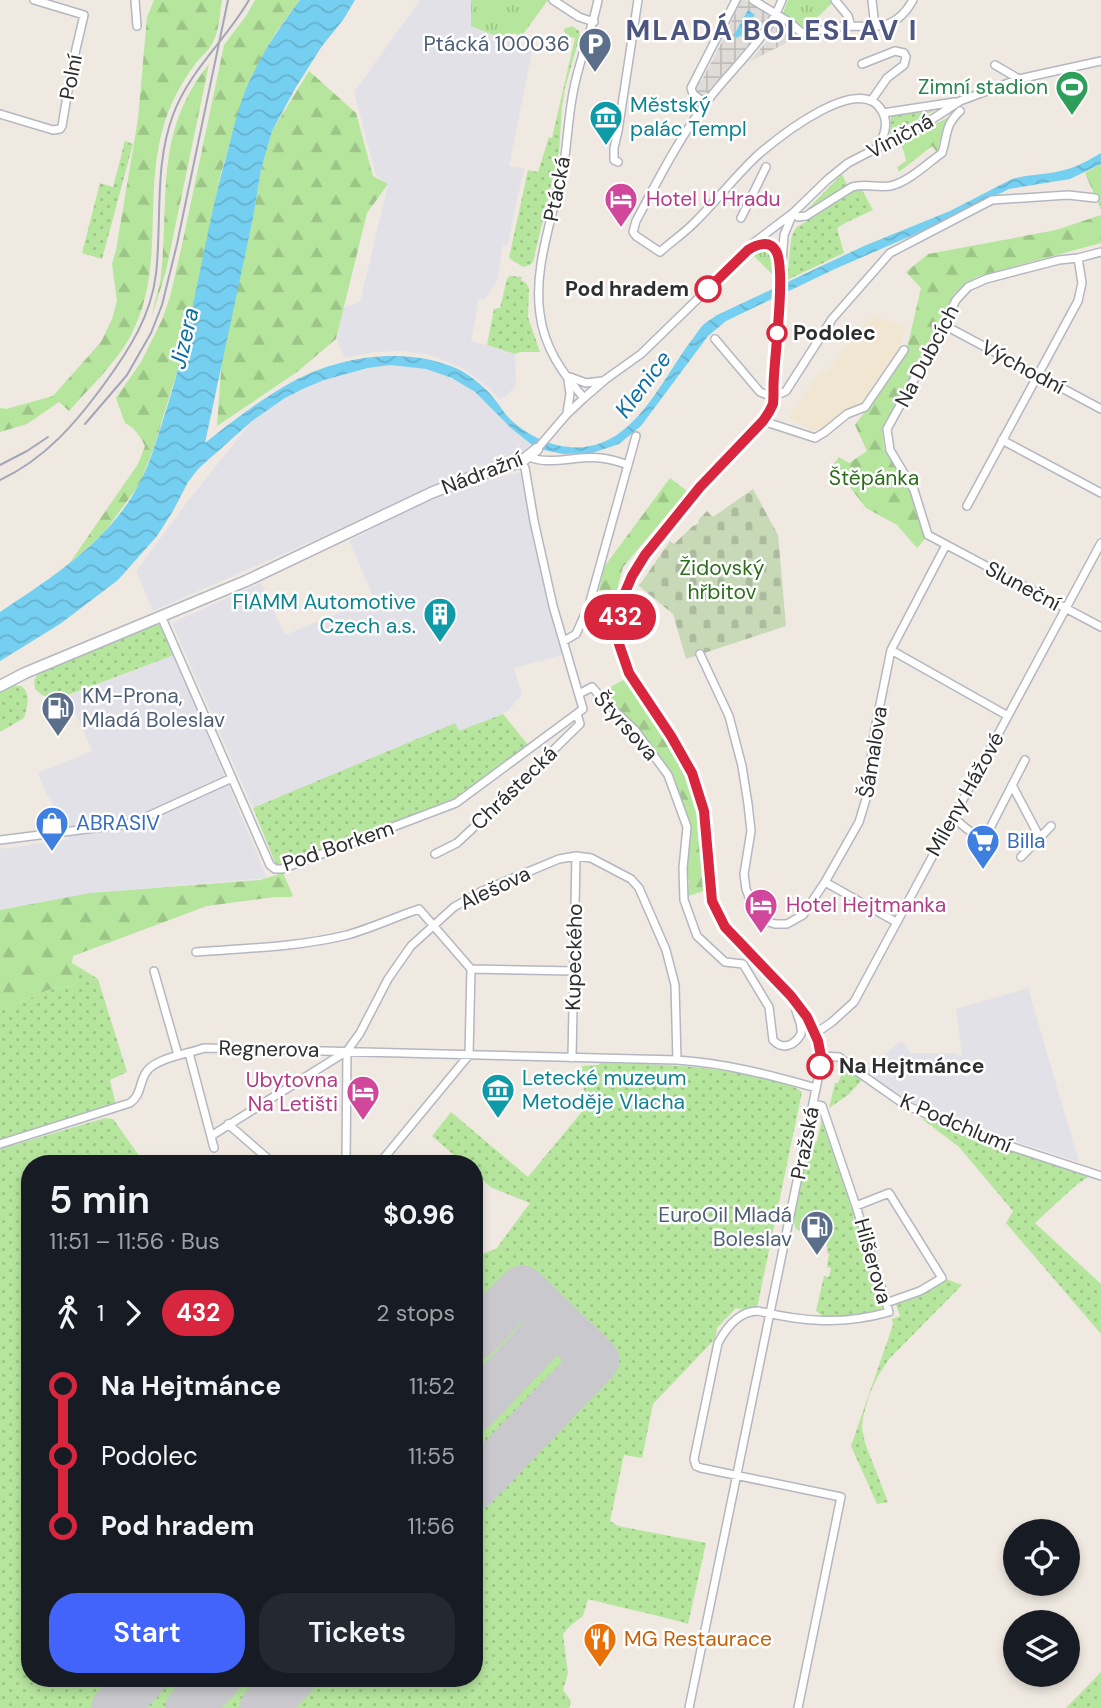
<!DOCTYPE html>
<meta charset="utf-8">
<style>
:root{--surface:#171b24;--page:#242831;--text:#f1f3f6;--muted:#9ea1a6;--accent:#4264fb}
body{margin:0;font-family:"DM Sans",sans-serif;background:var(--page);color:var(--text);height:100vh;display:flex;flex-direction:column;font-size:26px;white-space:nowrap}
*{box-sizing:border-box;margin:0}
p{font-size:23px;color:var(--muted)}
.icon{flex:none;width:38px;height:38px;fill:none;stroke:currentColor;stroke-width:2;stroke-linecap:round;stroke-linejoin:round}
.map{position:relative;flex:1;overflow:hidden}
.side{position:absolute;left:21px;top:1155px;width:462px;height:532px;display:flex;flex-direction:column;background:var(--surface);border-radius:28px;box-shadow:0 4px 10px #0003}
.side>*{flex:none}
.badge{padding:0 14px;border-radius:23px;font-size:24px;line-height:46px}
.controls{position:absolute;left:1003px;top:1519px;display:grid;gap:14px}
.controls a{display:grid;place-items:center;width:77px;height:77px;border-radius:50%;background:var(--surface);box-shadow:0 4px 10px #0003;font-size:35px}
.map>.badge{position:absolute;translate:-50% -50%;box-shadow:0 0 0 4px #fff}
.legs{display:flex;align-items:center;gap:10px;height:77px;padding:0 28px;font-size:23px}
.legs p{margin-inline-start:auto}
.summary{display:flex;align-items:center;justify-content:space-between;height:119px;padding:0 28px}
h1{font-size:38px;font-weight:600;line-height:52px}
.button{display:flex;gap:14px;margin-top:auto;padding:14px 28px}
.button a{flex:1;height:80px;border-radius:28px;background:var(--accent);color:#fff;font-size:28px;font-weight:600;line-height:80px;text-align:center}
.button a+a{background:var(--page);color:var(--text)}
ul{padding:0 28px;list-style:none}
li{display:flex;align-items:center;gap:24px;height:70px;font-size:26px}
li i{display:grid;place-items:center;width:10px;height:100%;margin:0 9px;background:currentColor}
li i::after{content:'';width:18px;height:18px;margin:-9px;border:5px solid;border-radius:50%;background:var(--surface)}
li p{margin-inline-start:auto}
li:first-child i{background:linear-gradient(#0000 50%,currentColor 0)}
li:last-child i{background:linear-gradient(currentColor 50%,#0000 0)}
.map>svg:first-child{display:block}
.industrial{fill:#e3e1e8}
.education{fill:#f0e6d1}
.grass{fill:url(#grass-dots)}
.forest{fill:url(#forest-firs)}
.cemetery{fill:url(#cemetery-stones)}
.park{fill:url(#park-tufts)}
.plaza{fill:url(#plaza-grid)}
.water{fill:url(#water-waves)}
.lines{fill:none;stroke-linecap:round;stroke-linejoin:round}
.runway{stroke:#c9c8cc;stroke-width:47}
.street-casing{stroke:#b4b7c1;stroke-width:10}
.secondary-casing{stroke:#b4b7c1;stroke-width:13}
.street{stroke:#fff;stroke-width:7}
.secondary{stroke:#fff;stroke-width:10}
.rail{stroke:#a3a6b8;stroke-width:2}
.line-1-casing{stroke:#fff;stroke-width:16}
.line-1{stroke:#d7263d;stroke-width:10}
.stop-1-dot{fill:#fff;stroke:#d7263d;stroke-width:3.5}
.labels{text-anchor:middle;stroke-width:5;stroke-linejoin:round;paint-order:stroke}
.service-label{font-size:21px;fill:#4e5e75;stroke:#fff;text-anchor:end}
.street-label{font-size:21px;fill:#2e2e2e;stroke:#fff}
.leisure-label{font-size:21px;fill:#27864d;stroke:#fff;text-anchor:end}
.culture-label{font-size:21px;fill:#0d838f;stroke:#fff;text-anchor:start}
.hotel-label{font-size:21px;fill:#b23c85;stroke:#fff;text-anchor:start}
.stop-label{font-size:21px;font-weight:bold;fill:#2e2e2e;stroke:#fff;text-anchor:start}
.park-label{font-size:21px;fill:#2c6e1b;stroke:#fff}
.shop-label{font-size:21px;fill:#366cbe;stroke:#fff;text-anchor:start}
.food-label{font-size:21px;fill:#c56008;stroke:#fff;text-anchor:start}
.water-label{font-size:23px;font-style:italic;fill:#0d6fa3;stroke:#fff}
.district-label{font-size:28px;font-weight:bold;letter-spacing:2px;fill:#4d5680;stroke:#fff}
</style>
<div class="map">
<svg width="1101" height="1708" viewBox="0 0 1101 1708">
<defs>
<pattern id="grass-dots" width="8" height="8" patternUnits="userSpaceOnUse" patternTransform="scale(1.75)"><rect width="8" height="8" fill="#b6e59e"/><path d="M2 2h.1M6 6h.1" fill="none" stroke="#9dc588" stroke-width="1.8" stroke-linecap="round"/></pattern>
<pattern id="forest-firs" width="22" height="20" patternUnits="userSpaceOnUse" patternTransform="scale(1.75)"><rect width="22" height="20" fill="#b6e59e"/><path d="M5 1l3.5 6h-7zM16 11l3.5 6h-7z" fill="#9dc588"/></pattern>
<pattern id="cemetery-stones" width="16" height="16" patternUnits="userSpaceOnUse" patternTransform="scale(1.75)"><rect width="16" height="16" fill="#c8d9b8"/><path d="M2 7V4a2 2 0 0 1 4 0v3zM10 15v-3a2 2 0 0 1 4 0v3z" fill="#acbb9e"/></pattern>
<pattern id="park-tufts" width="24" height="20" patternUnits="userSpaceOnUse" patternTransform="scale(1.75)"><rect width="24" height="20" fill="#b6e59e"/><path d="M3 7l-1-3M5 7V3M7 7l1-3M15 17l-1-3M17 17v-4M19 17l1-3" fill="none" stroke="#9dc588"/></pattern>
<pattern id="plaza-grid" width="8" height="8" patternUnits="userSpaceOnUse" patternTransform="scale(1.75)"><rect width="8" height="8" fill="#dfdcd8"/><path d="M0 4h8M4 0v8" fill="none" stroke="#c0bdba"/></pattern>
<pattern id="water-waves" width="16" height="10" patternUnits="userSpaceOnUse" patternTransform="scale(1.75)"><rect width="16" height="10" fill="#75cff0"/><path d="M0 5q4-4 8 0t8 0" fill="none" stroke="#66b2ce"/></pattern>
</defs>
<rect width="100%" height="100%" fill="#efe9e1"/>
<path class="industrial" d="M420,0H471L472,26L532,51L509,166L524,169L507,246L503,245L497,281L485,299L479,298L471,341L515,354L516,387L500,400L490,389L464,369L443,360L430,355L402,351L375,352L345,358L337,341L342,308L360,302L388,185L376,175L354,92Z
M390,365L426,369L440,373L465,385L486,403L511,428L532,445L520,459L465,474L153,611L136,571L188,501L252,421L285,398L324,380L350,372Z
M521,472L536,550L559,634L562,655L514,668L522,694L509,710L503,714L459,731L454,724L253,808L172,623L261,583L285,635L374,598L349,541L422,503L480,482Z
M174,655L267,878L90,893L0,910V849L69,839L49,795L47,796L38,773L92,751L68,696Z
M1028,988L1079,1162L929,1113L864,1072L901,1041L911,1053H953L962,1056L956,1009Z"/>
<path class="education" d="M875,317L906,326L896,356L860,408L852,406L824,427L816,430H811L789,418L791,414L818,375L829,369L869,318Z"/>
<path class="grass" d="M572,26L579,31L580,35L565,88L562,106L559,152L533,262L530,265L523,267L509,258L528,170L538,172L549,137L552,138L575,38L566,36L564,29Z
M937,109L890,134L891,117L894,114Z
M125,141L133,144L102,259L82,253L100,183L113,187Z
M842,174L848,187L803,214Z
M860,186L873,210L847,222L837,228L844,253L787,280L791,240L793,233L797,227L807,221V219L853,189Z
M510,276L522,277L521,280L526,283L529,288L528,317L540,352H520L515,354L487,345L494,309L500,308L507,279Z
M153,624L161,625L174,655L55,700L42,695L35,689L34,681L38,673Z
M10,685L21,686C32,694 27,706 24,718L0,732V692Z
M503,714L529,746L453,799L322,852L277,867L253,808L455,723L459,731Z
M72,963L98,979L127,1072L110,1080L116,1105L0,1141V1011L48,990L75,985C76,976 77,971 72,963Z
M600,1063C657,1064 705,1065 762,1078C776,1081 790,1083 802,1092L757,1308L744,1310L736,1308L717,1328L715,1339L653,1404L642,1458L624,1455L610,1521L618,1526L706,1543L688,1624C655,1614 621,1608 588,1599L583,1616L571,1625L563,1634L568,1673L563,1690L571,1701L569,1708H0V1149L105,1118L113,1119L145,1164H30V1678H474V1255L476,1253L482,1254L496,1249L530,1203L492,1188L474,1172V1164H464L432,1136L451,1112L528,1177L585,1108L582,1066L598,1065Z
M846,1069L851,1074L853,1072L862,1080L848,1095L829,1108L835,1083H838L841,1075Z
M822,1118L826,1126L851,1200L849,1201L851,1208H853L882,1302V1309C867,1318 842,1317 824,1317L816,1311L824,1276L829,1277L831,1268L827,1267L829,1254L827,1253C828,1237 822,1231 807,1228L805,1230L809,1234C801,1232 795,1231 794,1222C798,1203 803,1152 817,1141Z
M921,1118L1091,1175L1075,1186L1035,1223L1101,1284V1334L1006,1223L1013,1211L959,1147Z
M946,1279L962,1285L889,1359L878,1376L870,1393L863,1417L862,1428L865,1443L888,1502L877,1504L851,1446L893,1325L892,1319L900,1316L895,1302L922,1293Z
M1101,1672V1708H1066Z"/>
<path class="forest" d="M154,0H222C220,12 219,32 213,42C209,51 199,58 193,67C180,85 169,106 163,128C143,198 166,270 130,337C115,364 90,387 69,411L59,402L27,424L0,432V408L6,409L53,396L101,342L112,319L117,301L112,264L116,250L138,119L147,17Z
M255,0H300L276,32L251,78L236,122L221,173L184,349L153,450L139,485L103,534L69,564L138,464L145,446C140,436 135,428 125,423L116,398L141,362L162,320L170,297L182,245L224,45L246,16Z
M209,64L166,271L152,316C154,302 160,288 161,274C170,195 154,132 209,64Z
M309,71L356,113L373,176L388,184L367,213L336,339L297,372L217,426L222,357L253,218L261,170L272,131Z
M949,117L943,129L937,152L932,146L899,172L897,167L906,161L904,152L900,143Z
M1101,164V210L1085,173Z
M1101,215V243L979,276L966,283L954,294L882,429L884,448L910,492L926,538L917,548L897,525L866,508L833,465L839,457L849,463L867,451L855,425L905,357L921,288L906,272L928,254L1056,230Z
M670,478L687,491L623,567L609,620L594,615L604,567Z
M623,680C646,704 685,764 694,796C703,825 702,857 705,887L704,891L688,896L689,881L686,871L690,826L671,773L640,731L602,692Z
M283,873L293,896L290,897H275L207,906L73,956L72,963C77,970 77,975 75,985L48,990L0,1011V910L90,893L260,880Z"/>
<path class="cemetery" d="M753,489L778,535L786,626L686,659L673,614L639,586L670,541L674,544L694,525L695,526L699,522L698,520L707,511L713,517Z"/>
<path class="park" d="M471,0H548L521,37L514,33L506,40L471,26Z
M788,0H831L833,2L807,28L801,27L783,13Z
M765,247C778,253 775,262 774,274L773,275L754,256V254L759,249Z"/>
<path class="plaza" d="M741,0H745L768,14L770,18L765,27L706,96L701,97L694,92L693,89L697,80L701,82L727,32Z
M780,20L784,22L800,36L749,62L768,40L770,32Z"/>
<path class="water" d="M300,0H355L343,20L322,46L296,87L272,131L261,170L253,218L205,443C233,421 261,399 292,382C342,355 408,346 460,370C473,377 488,390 496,401C501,407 504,413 509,418C532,441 569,455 601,443C642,428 666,374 691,341C695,336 699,329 704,324C708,321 713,318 717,315L864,246L950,211L1012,179C1029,174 1047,175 1064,170C1077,167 1089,160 1101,153V164L1070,179L1009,189L941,223L837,268L726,321L708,336L641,426L619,444L592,453L563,454L544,450L532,445L511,428L475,392L452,378L426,369L390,365L368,368L324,380L303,389L285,398L252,421L199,468L188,482L173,511L157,536L118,580L60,624L0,661V612C51,578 110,541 139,484C150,464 156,441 163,420C193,330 203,236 229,146C235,123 241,97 252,76C265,48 282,24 300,0Z
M748,10L755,15L740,36L737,38L734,35Z"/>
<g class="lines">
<path class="runway" d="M474,1338L522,1289L596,1360L474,1487
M474,1409L549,1330
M115,1708L143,1678
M189,1708L218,1678
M263,1708L292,1678"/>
<defs>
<path id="street" d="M135,0L137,26
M553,0L579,17L594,22
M753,0L789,22L802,33C813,33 824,29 835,27C870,23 892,37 913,0
M782,0C767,39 733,67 708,100C679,138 658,180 636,221L633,232L636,236L660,252C672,241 686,232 697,220C718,199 737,174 759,154C780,136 860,72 882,111C889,123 885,135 878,146
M835,0L848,16L851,26
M872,0L875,27
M862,64L895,51L904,53L906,57L904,65L887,78L871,101
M995,65L1019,79
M705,103L693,94L691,88L736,0
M883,113L955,102
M0,114L53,130L60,129L62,126L72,66L84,15L34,0
M618,162L614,160V148L618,131L638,0
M793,213L798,217L806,216L852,187C865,183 877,188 890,186C907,183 928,163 942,153C948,135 944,126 960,111
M741,218L766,167
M752,247C761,242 766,245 774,248
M774,248L778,253L780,264
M1101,252L1078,258L1059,260L986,279L968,287L956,300L944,325L887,429L890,450L914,490L928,535L1101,627
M944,325L1101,409
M715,339L760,392L773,397
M570,377L586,383L602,381
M773,397L786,391L832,319L890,253L992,200L1068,195L1095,198
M584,398C562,373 544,347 540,314C534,274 548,232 557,193C559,181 563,169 565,156C568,133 569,111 574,88C580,58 592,30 598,0
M567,413L570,394L568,380
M763,421L815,438L825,432L847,414L865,407L904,350
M1002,440L1101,493
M537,449L567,414L584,398L606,379L641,354L748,250L752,244L793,213L827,180L848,163L931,120L960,101L1019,79L1101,61
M530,457C549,466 579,455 601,458C610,459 620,462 628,465
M967,506L1078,301L1082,283L1078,258
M161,616L270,865L275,869H282L456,803L583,709L553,606L534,521L525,468L521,462
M564,641L576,634L589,605L636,436
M891,650L1008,716
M700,654L729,716L742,766L748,804L751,831L744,874L746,889L755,913L760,919L775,924H787L803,915L825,882L859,822L866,799L874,734L891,650L946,545
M579,694L592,687L606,703L635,730L668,775L687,827L683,868L684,900L697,936L725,962L743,964L769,1007L773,1040C783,1051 795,1045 801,1034C803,1019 794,1016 795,1001
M1012,785L1040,838
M953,817C963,825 974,839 987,834L1025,760
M0,840L127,824L144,818L232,778
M435,854L457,843L488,814L580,724L577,714
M1021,857L1051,826
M825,882L896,922
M196,952C247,948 298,947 347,935C372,928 395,917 419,909L471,969L469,1055L379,1164
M471,969L574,971
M154,971L178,1055
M816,1033L832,1022L854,1002L1101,543
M189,1053L214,1148
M821,1056L839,1057L858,1072L905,1105L982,1137L1101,1176
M572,1058L576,856
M228,1124L274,1164
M211,1136L347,1051
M0,1144L130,1103C141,1095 139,1085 145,1074C153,1058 188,1054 204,1048L677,1060C724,1063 770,1075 816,1088
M346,1164L347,1051L360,1033L388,979L411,946L454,907L482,891L559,859L576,856L591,858L631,879L639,888L666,950L675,985L677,1060
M856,1206L889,1193L942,1278L920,1291L886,1303
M689,1708L820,1069C827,1009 759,971 726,929C701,896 712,849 704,811C701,799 697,786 692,775C689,767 684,759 680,752C663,723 636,692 624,662C589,574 722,473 769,413L773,404V384L784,235L793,213
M798,1708L841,1497L701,1468L696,1466L694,1459L718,1343C726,1328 739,1311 758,1311C803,1322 843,1325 889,1312L856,1206L822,1106L813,1104"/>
<path id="secondary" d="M0,686L25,673L246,581L431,493L469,478L521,462L537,449"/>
</defs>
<use href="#street" class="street-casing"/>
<use href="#secondary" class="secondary-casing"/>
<use href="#street" class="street"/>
<use href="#secondary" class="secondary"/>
<path class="rail" d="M85,424L127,375L151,333L162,305L177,244L228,0
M0,465L27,451L48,437
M0,480C45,459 76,423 105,383C129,350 151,316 156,274C162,221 154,166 173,115C189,71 226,40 249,0"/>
</g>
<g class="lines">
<defs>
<path id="line-1" d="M708,289L748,250C757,244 770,240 776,251C786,267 775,354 774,376C773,386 774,395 773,404L769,412L763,421L700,487L645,555L632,576L624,595L618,627L619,644L629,673L671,736L692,773L704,811L712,901L725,927L791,996L807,1017L818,1041L821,1056L820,1066"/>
</defs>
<use href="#line-1" class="line-1-casing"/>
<use href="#line-1" class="line-1"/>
</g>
<defs>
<symbol id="parking-pin" viewBox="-11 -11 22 30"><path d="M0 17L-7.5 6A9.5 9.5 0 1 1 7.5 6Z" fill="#5c6f8a" stroke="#fff"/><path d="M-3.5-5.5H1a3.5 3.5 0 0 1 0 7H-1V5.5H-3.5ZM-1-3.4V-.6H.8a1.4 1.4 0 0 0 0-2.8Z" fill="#fff"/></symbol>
<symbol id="stadium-pin" viewBox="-11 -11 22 30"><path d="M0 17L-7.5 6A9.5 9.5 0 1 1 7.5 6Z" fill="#2e9e5b" stroke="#fff"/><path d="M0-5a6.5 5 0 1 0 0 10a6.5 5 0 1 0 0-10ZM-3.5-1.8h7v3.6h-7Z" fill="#fff"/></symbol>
<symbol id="museum-pin" viewBox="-11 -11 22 30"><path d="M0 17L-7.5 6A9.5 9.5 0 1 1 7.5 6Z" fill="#0f9aa8" stroke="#fff"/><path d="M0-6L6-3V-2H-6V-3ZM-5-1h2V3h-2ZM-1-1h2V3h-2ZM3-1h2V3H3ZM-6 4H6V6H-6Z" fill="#fff"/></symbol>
<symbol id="hotel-pin" viewBox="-11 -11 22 30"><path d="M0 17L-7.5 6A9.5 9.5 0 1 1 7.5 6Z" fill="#d1479c" stroke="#fff"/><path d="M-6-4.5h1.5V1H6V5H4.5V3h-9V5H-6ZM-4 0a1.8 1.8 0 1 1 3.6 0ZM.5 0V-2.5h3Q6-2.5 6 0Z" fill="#fff"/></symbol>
<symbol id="building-pin" viewBox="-11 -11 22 30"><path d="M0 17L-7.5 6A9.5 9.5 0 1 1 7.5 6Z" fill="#0f9aa8" stroke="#fff"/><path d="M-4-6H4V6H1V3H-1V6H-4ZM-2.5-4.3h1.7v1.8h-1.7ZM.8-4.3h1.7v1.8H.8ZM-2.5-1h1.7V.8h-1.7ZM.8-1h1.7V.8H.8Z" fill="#fff"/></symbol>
<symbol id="fuel-pin" viewBox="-11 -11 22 30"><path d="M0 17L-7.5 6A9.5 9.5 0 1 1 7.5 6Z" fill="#5c6f8a" stroke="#fff"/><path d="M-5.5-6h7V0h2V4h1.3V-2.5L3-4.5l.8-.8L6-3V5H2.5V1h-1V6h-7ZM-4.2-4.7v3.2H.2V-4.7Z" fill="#fff"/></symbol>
<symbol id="shop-pin" viewBox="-11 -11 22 30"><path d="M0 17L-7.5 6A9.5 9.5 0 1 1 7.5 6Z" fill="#3f7fe0" stroke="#fff"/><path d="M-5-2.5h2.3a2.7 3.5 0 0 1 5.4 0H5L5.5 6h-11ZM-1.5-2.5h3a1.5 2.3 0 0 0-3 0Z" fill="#fff"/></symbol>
<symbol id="supermarket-pin" viewBox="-11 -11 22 30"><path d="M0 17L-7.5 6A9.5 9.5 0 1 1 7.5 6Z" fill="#3f7fe0" stroke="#fff"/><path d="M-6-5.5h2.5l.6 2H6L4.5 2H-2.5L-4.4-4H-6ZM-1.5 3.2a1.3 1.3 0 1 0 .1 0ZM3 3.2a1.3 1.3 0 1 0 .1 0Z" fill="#fff"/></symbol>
<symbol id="restaurant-pin" viewBox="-11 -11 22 30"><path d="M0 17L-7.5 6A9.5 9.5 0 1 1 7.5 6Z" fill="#e8710a" stroke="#fff"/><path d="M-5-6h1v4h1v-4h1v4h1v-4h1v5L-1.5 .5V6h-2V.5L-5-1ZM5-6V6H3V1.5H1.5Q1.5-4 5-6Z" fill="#fff"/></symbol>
</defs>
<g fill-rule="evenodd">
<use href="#parking-pin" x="576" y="25" width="38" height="52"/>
<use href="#stadium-pin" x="1053" y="68" width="38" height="52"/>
<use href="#museum-pin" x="587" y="98" width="38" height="52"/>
<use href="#hotel-pin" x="602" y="180" width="38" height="52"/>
<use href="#building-pin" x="421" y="595" width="38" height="52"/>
<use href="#fuel-pin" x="39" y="689" width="38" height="52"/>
<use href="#shop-pin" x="33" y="804" width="38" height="52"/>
<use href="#supermarket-pin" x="964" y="822" width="38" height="52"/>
<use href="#hotel-pin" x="742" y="886" width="38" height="52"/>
<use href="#museum-pin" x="479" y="1071" width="38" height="52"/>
<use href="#hotel-pin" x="344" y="1073" width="38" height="52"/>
<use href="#fuel-pin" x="798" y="1208" width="38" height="52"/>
<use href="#restaurant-pin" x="581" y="1620" width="38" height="52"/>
</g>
<g class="stop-1-dot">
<circle cx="708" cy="289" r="12"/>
<circle cx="777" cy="333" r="9"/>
<circle cx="820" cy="1066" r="12"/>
</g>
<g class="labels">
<g class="service-label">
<text x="570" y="51">Ptácká 100036</text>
<text x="82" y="703" text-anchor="start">KM-Prona,<tspan x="82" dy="24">Mladá Boleslav</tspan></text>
<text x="792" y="1222">EuroOil Mladá<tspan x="792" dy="24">Boleslav</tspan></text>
</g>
<g class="street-label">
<text transform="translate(71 77) rotate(-79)" y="7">Polní</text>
<text transform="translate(900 136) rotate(-28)" y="7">Viničná</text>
<text transform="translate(557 189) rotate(-79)" y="7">Ptácká</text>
<text transform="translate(927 356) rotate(-62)" y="7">Na Dubcích</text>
<text transform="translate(1023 367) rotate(28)" y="7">Východní</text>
<text transform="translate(482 473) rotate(-21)" y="7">Nádražní</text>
<text transform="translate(1023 586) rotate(28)" y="7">Sluneční</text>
<text transform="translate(626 726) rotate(48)" y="7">Štyrsova</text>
<text transform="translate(873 752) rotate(-81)" y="7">Šámalova</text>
<text transform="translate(514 788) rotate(-44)" y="7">Chrástecká</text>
<text transform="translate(965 794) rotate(-61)" y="7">Mileny Hážové</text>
<text transform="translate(338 846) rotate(-19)" y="7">Pod Borkem</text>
<text transform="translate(495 888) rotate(-25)" y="7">Alešova</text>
<text transform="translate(574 957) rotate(-89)" y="7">Kupeckého</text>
<text transform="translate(269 1049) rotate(1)" y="7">Regnerova</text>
<text transform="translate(956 1123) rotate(23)" y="7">K Podchlumí</text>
<text transform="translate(805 1143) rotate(-79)" y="7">Pražská</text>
<text transform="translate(873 1261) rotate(74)" y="7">Hilšerova</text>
</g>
<g class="leisure-label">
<text x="1048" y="94">Zimní stadion</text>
</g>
<g class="culture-label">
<text x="630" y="112">Městský<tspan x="630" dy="24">palác Templ</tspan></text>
<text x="416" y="609" text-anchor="end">FIAMM Automotive<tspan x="416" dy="24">Czech a.s.</tspan></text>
<text x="522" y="1085">Letecké muzeum<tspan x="522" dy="24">Metoděje Vlacha</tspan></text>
</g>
<g class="hotel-label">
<text x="646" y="206">Hotel U Hradu</text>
<text x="786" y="912">Hotel Hejtmanka</text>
<text x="338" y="1087" text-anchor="end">Ubytovna<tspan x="338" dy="24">Na Letišti</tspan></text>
</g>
<g class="stop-label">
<text x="689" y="296" text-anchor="end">Pod hradem</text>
<text x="793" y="340">Podolec</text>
<text x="839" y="1073">Na Hejtmánce</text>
</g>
<g class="park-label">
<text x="874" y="485">Štěpánka</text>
<text x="722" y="575">Židovský<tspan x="722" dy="24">hřbitov</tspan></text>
</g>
<g class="shop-label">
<text x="76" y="830">ABRASIV</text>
<text x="1007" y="848">Billa</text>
</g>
<g class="food-label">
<text x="624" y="1646">MG Restaurace</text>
</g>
<g class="water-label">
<text transform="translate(184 338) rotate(-77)" y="8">Jizera</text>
<text transform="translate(643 384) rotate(-53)" y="8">Klenice</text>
</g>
<g class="district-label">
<text x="772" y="40">MLADÁ BOLESLAV I</text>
</g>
</g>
</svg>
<div class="controls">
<a><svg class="icon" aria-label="locate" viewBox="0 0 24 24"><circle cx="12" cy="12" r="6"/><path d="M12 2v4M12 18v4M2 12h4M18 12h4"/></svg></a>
<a><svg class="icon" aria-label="layers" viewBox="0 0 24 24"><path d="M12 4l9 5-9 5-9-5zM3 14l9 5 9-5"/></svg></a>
</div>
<b class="badge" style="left:620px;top:617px;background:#d7263d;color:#fff">432</b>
<section class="side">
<div class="summary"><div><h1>5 min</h1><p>11:51 – 11:56 · Bus</p></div><b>$0.96</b></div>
<div class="legs"><svg class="icon" aria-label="walk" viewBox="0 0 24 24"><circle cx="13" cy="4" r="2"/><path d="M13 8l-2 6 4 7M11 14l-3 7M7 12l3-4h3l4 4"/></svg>1<svg class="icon" aria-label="forward" viewBox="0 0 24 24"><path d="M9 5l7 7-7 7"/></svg><b class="badge" style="background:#d7263d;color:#fff">432</b><p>2 stops</p></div>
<ul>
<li><i style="color:#d7263d"></i><b>Na Hejtmánce</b><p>11:52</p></li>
<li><i style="color:#d7263d"></i><span>Podolec</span><p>11:55</p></li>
<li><i style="color:#d7263d"></i><b>Pod hradem</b><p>11:56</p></li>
</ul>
<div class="button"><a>Start</a><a>Tickets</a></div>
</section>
</div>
